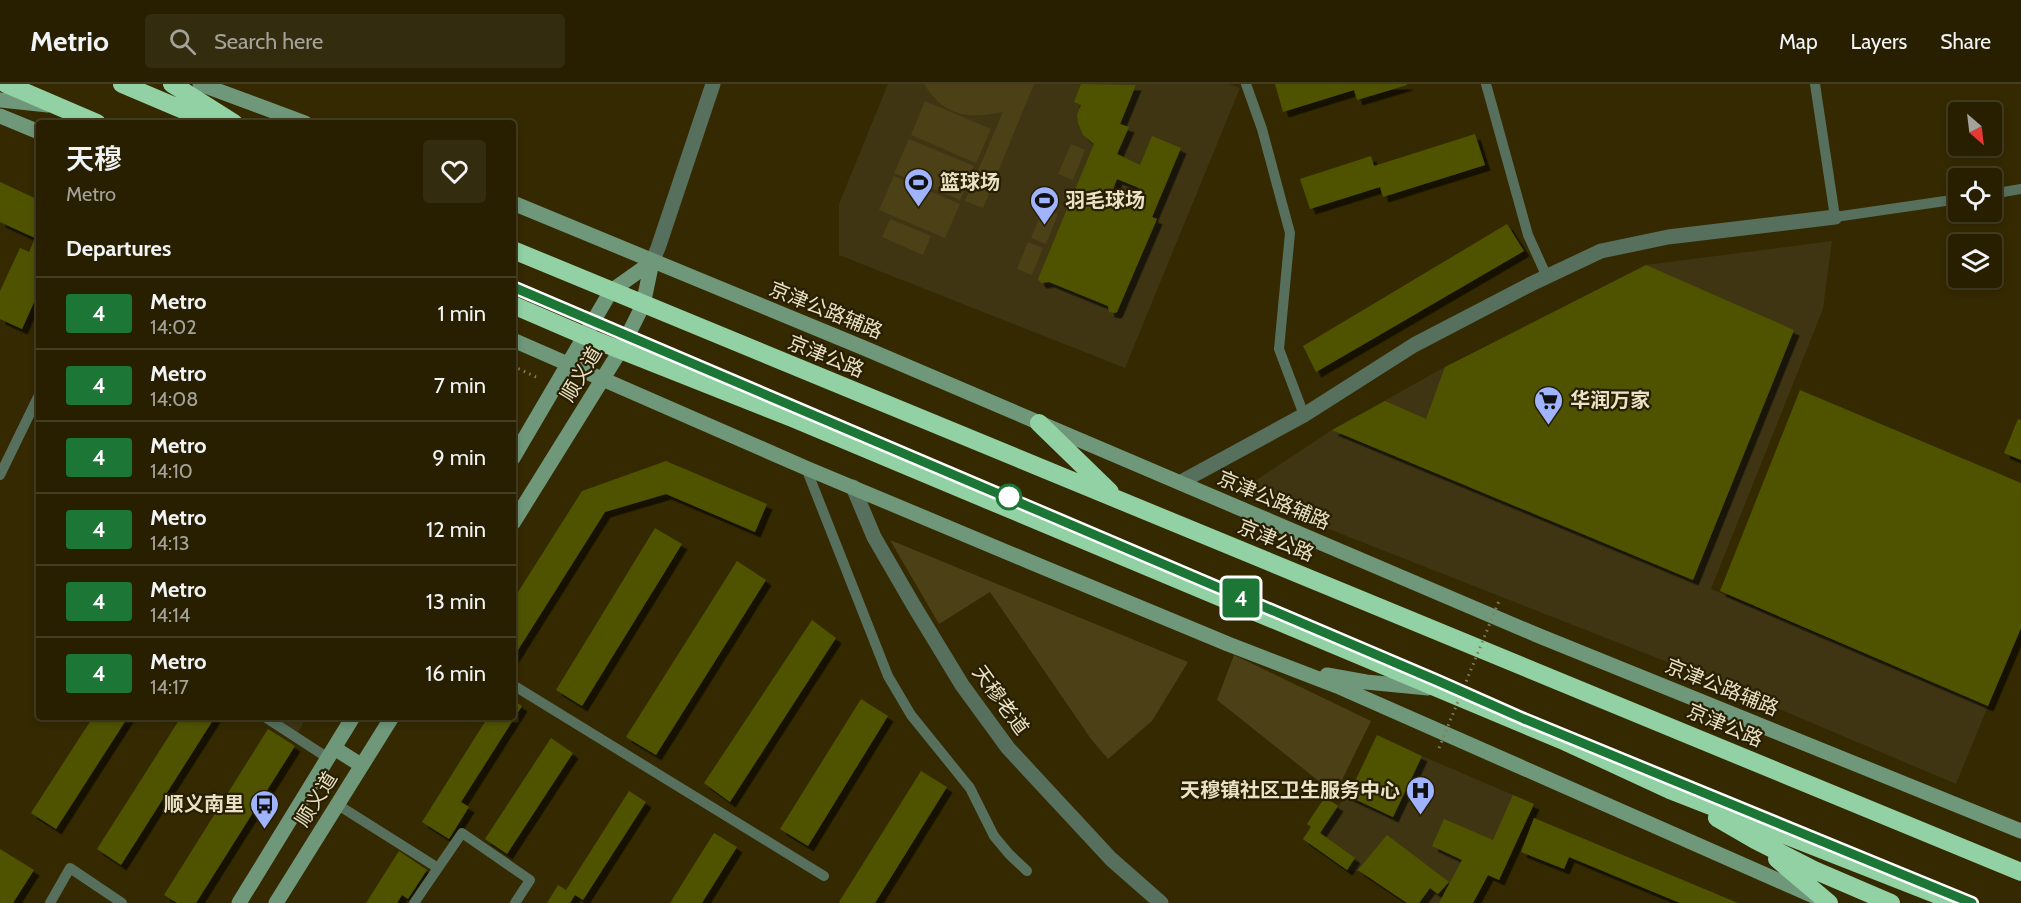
<!DOCTYPE html>
<meta charset="utf-8">
<style>
:root{--surface:#271f00;--page:#332c0f;--text:#f1f3f6;--muted:#a4a299;--line:#433d22}
body{margin:0;font-family:Cabin,"Noto Sans SC",sans-serif;background:var(--page);color:var(--text);height:100vh;display:flex;flex-direction:column;font-size:22px;white-space:nowrap}
*{box-sizing:border-box;margin:0}
p{font-size:20px;color:var(--muted)}
.icon{flex:none;width:33px;height:33px;fill:none;stroke:currentColor;stroke-width:2;stroke-linecap:round;stroke-linejoin:round}
.map{position:relative;flex:1;overflow:hidden}
.panel{position:absolute;left:36px;top:36px;width:480px;height:600px;display:flex;flex-direction:column;background:var(--surface);border-radius:6px;box-shadow:0 3px 9px #0003,0 0 0 2px var(--line)}
.panel>*{flex:none}
.badge{padding:0 12px;border-radius:4px;font-size:21px;line-height:39px}
.needle{width:39px;rotate:152deg}
.fabs{position:absolute;left:1948px;top:18px;display:grid;gap:12px}
.fabs a{display:grid;place-items:center;width:54px;height:54px;border-radius:6px;background:var(--surface);box-shadow:0 3px 9px #0003,0 0 0 2px var(--line);font-size:30px}
.map>.badge{position:absolute;translate:-50% -50%;box-shadow:0 0 0 3px #fff}
h2{padding:0 30px;font-size:22px;line-height:54px}
.round{display:grid;place-items:center;flex:none;width:63px;height:63px;border-radius:6px;background:var(--page)}
.headline{display:flex;align-items:center;justify-content:space-between;height:102px;padding:0 30px}
h1{font-size:28px;font-weight:600;line-height:45px}
ul{padding:0;list-style:none}
li{display:flex;align-items:center;gap:18px;height:72px;padding:0 30px;border-top:2px solid var(--line)}
li div{flex:1}
li b{display:block;font-size:22px}
li em{font-style:normal}
li .badge{min-width:66px;font-weight:700;text-align:center}
header{display:flex;align-items:center;gap:36px;box-sizing:border-box;height:84px;padding:0 30px;background:var(--surface);border-bottom:2px solid var(--line)}
header strong{font-size:28px}
nav{display:flex;gap:33px;margin-inline-start:auto;font-size:21px}
.search{width:420px;height:54px;background:var(--page);display:flex;align-items:center;gap:15px;box-sizing:border-box;padding:0 21px;border-radius:6px;color:var(--muted);font-size:22px}
.map>svg:first-child{display:block}
.built{fill:#3f3513}
.green{fill:#4c4017}
.building{fill:#4f5306;fill-rule:evenodd;filter:url(#shadow)}
.lines{fill:none;stroke-linecap:round;stroke-linejoin:round}
.path{stroke:#877d5a;stroke-width:3;stroke-dasharray:1.5 4.5;stroke-linecap:butt}
.lane{stroke:#57705d;stroke-width:10}
.street{stroke:#57705d;stroke-width:15}
.secondary{stroke:#6f977a;stroke-width:15}
.highway{stroke:#91d1a3;stroke-width:18}
.path-bridge{stroke:#877d5a;stroke-width:3;stroke-dasharray:1.5 4.5;stroke-linecap:butt}
.line-casing{stroke:#fff;stroke-width:14}
.line{stroke:#1c7736;stroke-width:9}
.stop-dot{fill:#fff;stroke:#1c7736;stroke-width:3}
.labels{text-anchor:middle;stroke-width:4.5;stroke-linejoin:round;paint-order:stroke}
.poi-label{font-size:20px;font-weight:bold;fill:#eae2c6;stroke:#281f03;text-anchor:start}
.street-label{font-size:20px;fill:#eae2c6;stroke:#281f03}
</style>
<header>
<strong>Metrio</strong>
<div class="search"><svg class="icon" aria-label="search" viewBox="0 0 24 24"><circle cx="10" cy="10" r="6"/><path d="M15 15l6 6"/></svg>Search here</div>
<nav><a>Map</a><a>Layers</a><a>Share</a></nav>
</header>
<div class="map">
<svg width="2021" height="819" viewBox="0 0 2021 819">
<defs>
<filter id="shadow"><feDropShadow dx="5.5" dy="5.5" stdDeviation="0" flood-color="#0009"/></filter>
</defs>
<rect width="100%" height="100%" fill="#342900"/>
<path class="built" d="M888,0H1229L1240,4L1125,284L839,171V120Z
M1832,157L1823,225L1711,505L1988,622L1956,700L1680,583L1237,409L1332,346L1445,283L1646,181Z
M271,633H307L297,650Z
M1422,672L1534,720L1499,796L1488,791L1473,819H1407L1361,788L1347,786L1303,755L1311,743L1307,740L1325,713L1338,722L1348,712Z"/>
<path class="green" d="M924,0H1034L983,124L965,117L1003,28C968,35 945,33 924,0Z
M925,17L991,45L976,79L911,51Z
M909,55L974,82L960,116L894,89Z
M1071,60L1085,66L1073,96L1058,90Z
M894,92L960,120L945,154L879,126Z
M1043,124L1058,130L1046,160L1031,154Z
M890,135L931,152L923,171L882,153Z
M1028,158L1043,164L1032,191L1017,185Z
M890,456L1188,578L1152,637L1108,675L1091,655L990,508L939,540Z
M1234,571L1371,637L1335,710L1217,616Z"/>
<path class="building" d="M1081,0L1136,1L1120,40L1129,43L1117,70L1140,81L1152,52L1181,64L1152,133L1157,135L1117,228L1115,229L1109,228L1108,222L1049,198L1041,199L1038,195L1094,60L1083,51L1078,39L1077,31L1081,21L1074,18ZM1117,95L1139,104L1130,125L1109,116Z
M1275,0H1407V1L1357,16L1354,6L1283,28Z
M1475,50L1485,81L1383,113L1380,103L1310,125L1300,95L1371,72L1374,82Z
M0,98L39,116V207L22,245L0,235V207L20,164L29,168L35,154L0,138Z
M1507,140L1524,167L1316,288L1303,262Z
M1646,181L1794,246L1693,496L1332,346L1385,317L1426,335L1445,283Z
M1800,306L2021,399V544L1988,622L1720,507Z
M2018,335L2021,336V376L2004,369Z
M666,377L767,420L755,448L666,410L605,428L513,574V516L582,407Z
M655,444L682,460L582,622L556,606Z
M737,477L766,496L656,671L626,653Z
M812,536L836,554L730,718L704,699Z
M861,615L888,632L808,762L780,745Z
M513,616L522,622L461,718L469,723L449,755L422,738L488,633H513Z
M93,633H128L56,745L31,729Z
M181,633H215L121,781L97,765Z
M268,645L295,662L196,819H177L164,811Z
M1377,651L1422,672L1393,733L1348,712Z
M551,654L573,669L507,770L485,755Z
M921,687L947,703L875,819H841L839,818Z
M629,707L646,718L583,816L575,811L570,819H547L558,801L566,806Z
M1513,711L1534,720L1499,796L1488,791L1473,819H1439L1462,776L1432,762L1444,735L1493,756Z
M1325,713L1338,722L1320,749L1355,774L1347,786L1303,755L1311,743L1307,740Z
M1534,734L1738,819H1680L1569,773L1564,785L1521,768Z
M714,749L737,763L702,819H670Z
M1387,751L1449,798L1438,810L1430,804L1419,819H1407L1358,786Z
M0,765L34,786L13,819H0Z
M399,767L427,786L408,815L402,811L397,819H366Z"/>
<g class="lines">
<path class="path" d="M513,282L540,295"/>
<path class="lane" d="M1246,0L1262,45L1290,149L1279,265L1304,331
M1486,0L1528,151L1547,193
M1815,0L1835,133
M1992,110L2021,105
M1828,134L1959,115
M806,384L888,592L911,631L970,704L994,752L1009,770L1027,787
M0,391L39,311
M513,601L824,792
M265,633L328,674
M338,721L438,784
M50,819L70,784L122,819
M414,819L462,749L530,796L515,819"/>
<path class="street" d="M652,178L658,164L713,0
M1181,398L1304,331L1414,261L1531,200L1601,167L1668,153L1835,133
M853,403L874,453L914,522L962,601L1008,664L1111,775L1161,819"/>
<path class="secondary" d="M200,0L305,39
M0,16L48,21
M0,32L39,48
M513,119L864,264L1537,551L2021,747
M513,256L806,384L1028,477L1228,560L1337,602L1818,814
M513,374L611,207L652,178
M513,439L620,267L643,221L652,178
M1327,591L1366,598L1428,604
M334,664L361,681
M239,819L353,633
M276,819L392,633"/>
<path class="highway" d="M6,0L97,39
M122,0L214,39
M172,0L234,39
M513,166L2021,788
M513,221L585,252L792,334L1566,658L1670,706L1958,819
M1039,339L1110,408
M1717,734L1755,756L1814,786L1891,819
M1777,775L1829,819"/>
<path class="path-bridge" d="M1439,664L1499,517"/>
</g>
<g class="lines">
<defs>
<path id="line" d="M513,203L1438,597L1524,635L1972,819"/>
</defs>
<use href="#line" class="line-casing"/>
<use href="#line" class="line"/>
</g>
<defs>
<symbol id="stadium-pin" viewBox="-11 -11 22 30"><path d="M0 17L-7.5 6A9.5 9.5 0 1 1 7.5 6Z" fill="#a0b3fd" stroke="#281f03"/><path d="M0-5a6.5 5 0 1 0 0 10a6.5 5 0 1 0 0-10ZM-3.5-1.8h7v3.6h-7Z" fill="#111"/></symbol>
<symbol id="supermarket-pin" viewBox="-11 -11 22 30"><path d="M0 17L-7.5 6A9.5 9.5 0 1 1 7.5 6Z" fill="#a0b3fd" stroke="#281f03"/><path d="M-6-5.5h2.5l.6 2H6L4.5 2H-2.5L-4.4-4H-6ZM-1.5 3.2a1.3 1.3 0 1 0 .1 0ZM3 3.2a1.3 1.3 0 1 0 .1 0Z" fill="#111"/></symbol>
<symbol id="hospital-pin" viewBox="-11 -11 22 30"><path d="M0 17L-7.5 6A9.5 9.5 0 1 1 7.5 6Z" fill="#a0b3fd" stroke="#281f03"/><path d="M-5-5h3v3.5h4V-5h3V5h-3V1.5h-4V5h-3Z" fill="#111"/></symbol>
<symbol id="bus-pin" viewBox="-11 -11 22 30"><path d="M0 17L-7.5 6A9.5 9.5 0 1 1 7.5 6Z" fill="#a0b3fd" stroke="#281f03"/><path d="M-5-6H5V4H4V6H2V4H-2V6H-4V4H-5ZM-3.5-4V0h7V-4ZM-3.5 1.2v1.5H-2V1.2ZM2 1.2v1.5H3.5V1.2Z" fill="#111"/></symbol>
</defs>
<g fill-rule="evenodd">
<use href="#stadium-pin" x="902" y="82" width="33" height="45"/>
<use href="#stadium-pin" x="1028" y="100" width="33" height="45"/>
<use href="#supermarket-pin" x="1532" y="300" width="33" height="45"/>
<use href="#hospital-pin" x="1404" y="690" width="33" height="45"/>
<use href="#bus-pin" x="248" y="704" width="33" height="45"/>
</g>
<circle class="stop-dot" cx="1009" cy="413" r="12"/>
<g class="labels">
<g class="poi-label">
<text x="940" y="105">篮球场</text>
<text x="1065" y="123">羽毛球场</text>
<text x="1570" y="323">华润万家</text>
<text x="1400" y="713" text-anchor="end">天穆镇社区卫生服务中心</text>
<text x="244" y="727" text-anchor="end">顺义南里</text>
</g>
<g class="street-label">
<text transform="translate(826 226) rotate(22)" y="7">京津公路辅路</text>
<text transform="translate(826 272) rotate(22)" y="7">京津公路</text>
<text transform="translate(581 290) rotate(-59)" y="7">顺义道</text>
<text transform="translate(1274 416) rotate(23)" y="7">京津公路辅路</text>
<text transform="translate(1276 456) rotate(22)" y="7">京津公路</text>
<text transform="translate(1722 603) rotate(22)" y="7">京津公路辅路</text>
<text transform="translate(1001 616) rotate(54)" y="7">天穆老道</text>
<text transform="translate(1725 641) rotate(23)" y="7">京津公路</text>
<text transform="translate(316 715) rotate(-58)" y="7">顺义道</text>
</g>
</g>
</svg>
<div class="fabs">
<a><svg class="needle" viewBox="-14 -14 28 28"><path d="M0-13l5 13h-10z" fill="#e53935"/><path d="M0 13l5-13h-10z" fill="#a4a299"/></svg></a>
<a><svg class="icon" aria-label="locate" viewBox="0 0 24 24"><circle cx="12" cy="12" r="6"/><path d="M12 2v4M12 18v4M2 12h4M18 12h4"/></svg></a>
<a><svg class="icon" aria-label="layers" viewBox="0 0 24 24"><path d="M12 4l9 5-9 5-9-5zM3 14l9 5 9-5"/></svg></a>
</div>
<b class="badge" style="left:1241px;top:514px;background:#1c7736;color:#fff">4</b>
<section class="panel">
<div class="headline"><div><h1>天穆</h1><p>Metro</p></div><a class="round"><svg class="icon" aria-label="heart" viewBox="0 0 24 24"><path d="M12 20l-8-8c-3-5 5-10 8-4 3-6 11-1 8 4z"/></svg></a></div>
<h2>Departures</h2>
<ul>
<li><span class="badge" style="background:#1c7736;color:#fff">4</span><div><b>Metro</b><p>14:02</p></div><em>1 min</em></li>
<li><span class="badge" style="background:#1c7736;color:#fff">4</span><div><b>Metro</b><p>14:08</p></div><em>7 min</em></li>
<li><span class="badge" style="background:#1c7736;color:#fff">4</span><div><b>Metro</b><p>14:10</p></div><em>9 min</em></li>
<li><span class="badge" style="background:#1c7736;color:#fff">4</span><div><b>Metro</b><p>14:13</p></div><em>12 min</em></li>
<li><span class="badge" style="background:#1c7736;color:#fff">4</span><div><b>Metro</b><p>14:14</p></div><em>13 min</em></li>
<li><span class="badge" style="background:#1c7736;color:#fff">4</span><div><b>Metro</b><p>14:17</p></div><em>16 min</em></li>
</ul>
</section>
</div>
